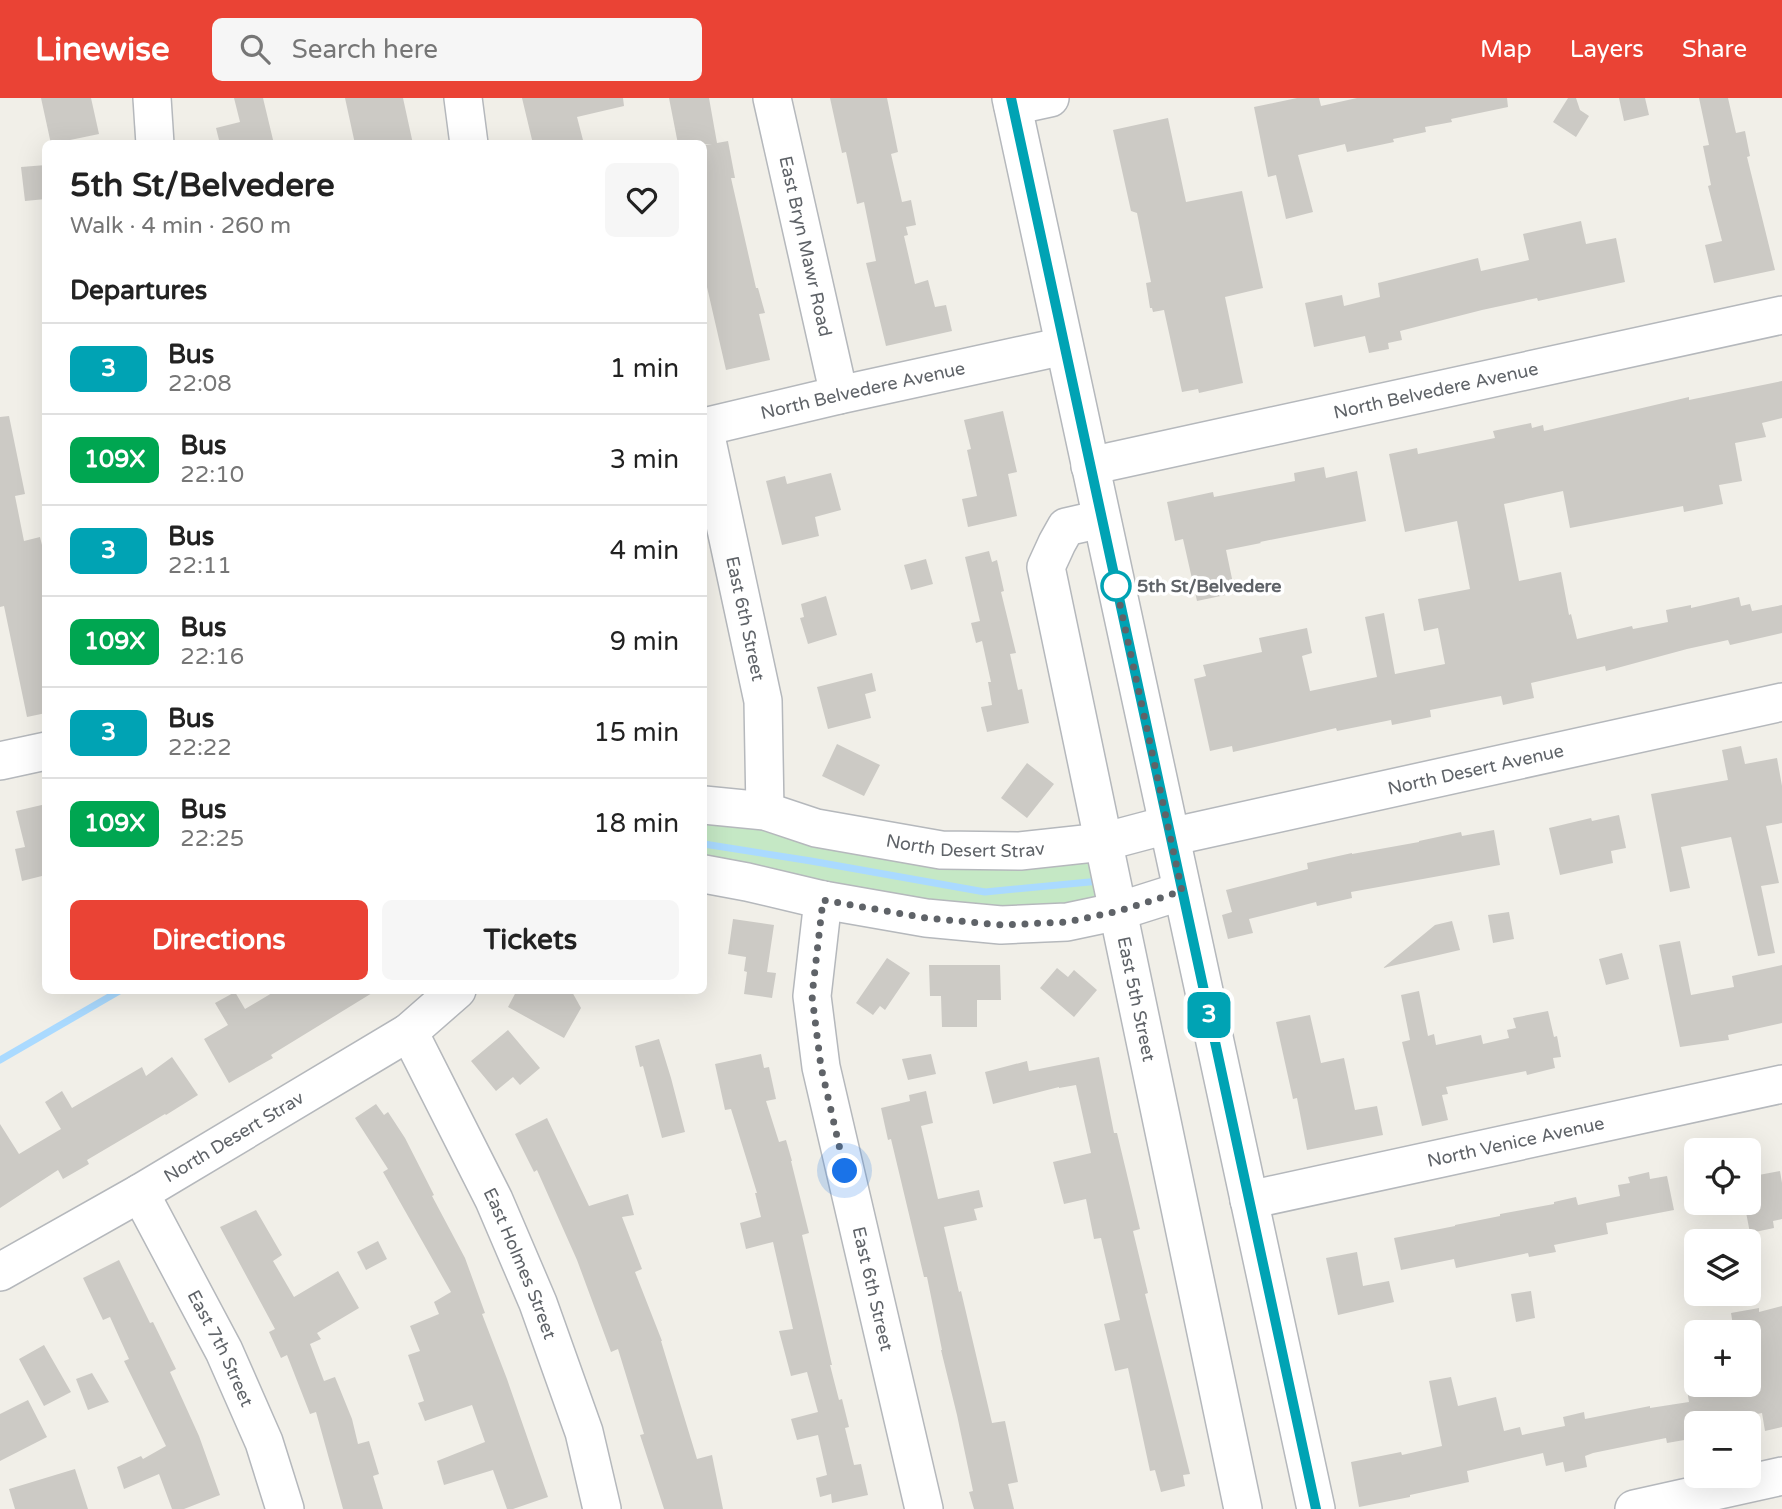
<!DOCTYPE html>
<meta charset="utf-8">
<style>
:root{--surface:#fff;--page:#f6f6f6;--text:#222;--muted:#767676;--line:#e0e0e0;--accent:#ea4335}
body{margin:0;font-family:"Varela Round",sans-serif;background:var(--page);color:var(--text);height:100vh;display:flex;flex-direction:column;font-size:26px;white-space:nowrap}
*{box-sizing:border-box;margin:0}
p{font-size:23px;color:var(--muted)}
.icon{flex:none;width:38px;height:38px;fill:none;stroke:currentColor;stroke-width:2;stroke-linecap:round;stroke-linejoin:round}
.map{position:relative;flex:1;overflow:hidden}
.sheet{position:absolute;left:42px;top:42px;width:665px;height:854px;display:flex;flex-direction:column;background:var(--surface);border-radius:10px;box-shadow:0 7px 28px #0002}
.sheet>*{flex:none}
.badge{padding:0 14px;border-radius:10px;font-size:24px;line-height:46px}
.tools{position:absolute;left:1684px;top:1040px;display:grid;gap:14px}
.tools a{display:grid;place-items:center;width:77px;height:77px;border-radius:10px;background:var(--surface);box-shadow:0 7px 28px #0002;font-size:35px}
.you{position:absolute;width:35px;height:35px;margin:-18px;border:5px solid #fff;border-radius:50%;background:#1a73e8;box-shadow:0 0 0 10px #1a73e833}
.map>.badge{position:absolute;translate:-50% -50%;box-shadow:0 0 0 4px #fff}
h2{padding:0 28px;font-size:26px;line-height:63px}
.round{display:grid;place-items:center;flex:none;width:74px;height:74px;border-radius:10px;background:var(--page)}
.overview{display:flex;align-items:center;justify-content:space-between;height:119px;padding:0 28px}
h1{font-size:33px;font-weight:700;line-height:52px}
.primary-button{display:flex;gap:14px;margin-top:auto;padding:14px 28px}
.primary-button a{flex:1;height:80px;border-radius:10px;background:var(--accent);color:#fff;font-size:28px;font-weight:700;line-height:80px;text-align:center}
.primary-button a+a{background:var(--page);color:var(--text)}
ul{padding:0;list-style:none}
li{display:flex;align-items:center;gap:21px;height:91px;padding:0 28px;border-top:2px solid var(--line)}
li div{flex:1}
li b{display:block;font-size:26px}
li em{font-style:normal}
li .badge{min-width:77px;font-weight:700;text-align:center}
header{display:flex;align-items:center;gap:42px;box-sizing:border-box;height:98px;padding:0 35px;background:var(--accent);color:#fff}
header strong{font-size:33px}
nav{display:flex;gap:38px;margin-inline-start:auto;font-size:24px}
.search{width:490px;height:63px;background:var(--page);display:flex;align-items:center;gap:18px;box-sizing:border-box;padding:0 24px;border-radius:10px;color:var(--muted);font-size:26px}
.map>svg:first-child{display:block}
.green{fill:#c5e8c5}
.lines{fill:none;stroke-linecap:round;stroke-linejoin:round}
.stream{stroke:#aadaff;stroke-width:7}
.building{fill:#cccac5}
.minor-casing{stroke:#b5b8bc;stroke-width:40}
.minor{stroke:#fff;stroke-width:37}
.line-casing{stroke:#fff;stroke-width:16}
.line{stroke:#00a3b4;stroke-width:10}
.walk{stroke:#5f6368;stroke-width:7;stroke-dasharray:0 12.6}
.stop-dot{fill:#fff;stroke:#00a3b4;stroke-width:3.5}
.labels{text-anchor:middle;stroke-width:7;stroke-linejoin:round;paint-order:stroke}
.street-label{font-size:18px;fill:#5f6368;stroke:#fff}
.stop-label{font-size:18px;font-weight:bold;fill:#5f6368;stroke:#fff;text-anchor:start}
</style>
<header>
<strong>Linewise</strong>
<div class="search"><svg class="icon" aria-label="search" viewBox="0 0 24 24"><circle cx="10" cy="10" r="6"/><path d="M15 15l6 6"/></svg>Search here</div>
<nav><a>Map</a><a>Layers</a><a>Share</a></nav>
</header>
<div class="map">
<svg width="1782" height="1411" viewBox="0 0 1782 1411">
<rect width="100%" height="100%" fill="#f1efe8"/>
<path class="green" d="M704,717L1098,766L1101,802L986,815L704,767Z"/>
<g class="lines">
<path class="stream" d="M704,746L811,763L985,794L1100,783
M0,962L121,892"/>
</g>
<path class="building" d="M41,0H91L99,36L51,46Z
M234,0H263L274,46H220L216,30L240,24Z
M345,0H403L413,46H355Z
M522,0H623L624,8L577,19L584,46H533Z
M669,0H709L717,45L728,43L735,80H731L756,190H758L765,215L759,216L770,262L726,272L704,176V47L712,46H678Z
M830,0H887L898,54L891,56L902,104L911,102L916,127L906,129L908,137L904,138L915,186L928,182L935,209L946,207L952,233L886,248L866,165L876,163L864,104L857,106L846,54L842,55Z
M1297,0H1319L1321,8L1357,0H1507L1508,9L1451,21L1452,24L1425,29L1426,34L1393,41L1394,44L1347,54L1345,46L1298,57L1313,114L1286,121L1276,77L1268,79L1254,9Z
M1568,0H1576L1580,12L1589,18L1576,39L1553,24Z
M1619,0H1645L1649,17L1624,23Z
M1699,0H1728L1736,35L1745,33L1750,58L1747,59L1775,172L1714,185L1705,147L1722,143L1708,88L1711,87L1703,48L1709,47Z
M1168,20L1186,104L1242,93L1263,190L1225,199L1243,285L1199,295L1198,291L1182,294L1164,212L1153,214L1152,210H1150L1146,185L1151,184L1137,115L1131,113L1113,32Z
M46,67V101L25,103L21,69Z
M1581,123L1586,146L1616,140L1625,184L1538,203L1537,200L1482,212L1400,233L1402,242L1388,245L1389,251L1369,255L1365,238L1314,249L1305,205L1342,197L1344,208L1380,199L1378,185L1478,160L1481,173L1529,162L1523,136Z
M1782,283V320L1762,325L1766,339L1735,345L1742,383L1719,387L1723,406L1684,414L1683,408L1570,430L1563,393L1504,406L1519,483L1561,474L1569,517L1571,516L1577,541L1632,528L1633,531L1668,524L1666,512L1691,507V510L1739,499L1741,508L1750,506L1752,513L1782,507V535L1730,547L1728,542L1687,551L1606,573L1605,568L1531,585L1534,600L1503,607L1501,598L1430,612L1431,619L1392,627L1391,622L1337,633L1336,630L1233,654L1232,648L1210,653L1194,581L1206,578L1203,567L1262,554L1259,540L1307,530L1312,555L1302,558L1310,593L1377,579L1365,519L1384,515L1395,576L1445,566L1438,530L1424,533L1418,501L1470,491L1457,423L1405,434L1389,356L1417,350L1418,356L1495,340L1493,333L1531,325L1532,330L1543,327L1544,333L1689,299V302Z
M1003,313L1017,374L1008,376L1017,418L968,429L962,401L977,398L967,352L971,351L964,322Z
M9,318L25,396L15,398L24,443L40,439L46,463V615L27,619L4,508L0,509V319Z
M1324,369L1326,380L1357,373L1366,423L1260,444L1261,445L1226,452L1235,495L1197,503L1183,441L1175,443L1167,404L1213,394L1214,399L1295,383L1294,375Z
M831,375L841,412L815,419L819,438L782,447L766,383L785,378L787,386Z
M989,453L992,464L997,462L1004,493L1001,494L1016,555L1010,556L1018,592L1022,591L1029,625L987,634L981,609L992,607L988,584H991L982,543L976,545L971,525L980,523L965,459Z
M926,461L933,486L911,492L904,467Z
M826,498L837,537L808,546L800,520L804,519L801,506Z
M872,575L876,593L865,596L871,620L828,631L817,589Z
M837,646L880,667L864,698L822,678Z
M1741,648L1745,666L1777,660L1782,688V725L1766,728L1779,785L1761,788L1775,855L1758,858L1731,739L1681,749L1690,790L1670,794L1651,696L1728,682L1722,652Z
M1027,665L1054,686L1027,720L1001,700Z
M46,706V777L22,783L15,751L25,749L16,713Z
M1619,717L1626,750L1611,753L1613,765L1560,777L1549,730L1591,720L1592,723Z
M1494,732L1500,767L1351,794L1352,800L1317,808L1316,804L1249,821L1253,835L1228,841L1222,817L1232,814L1226,792L1308,771L1307,765L1352,755V756L1419,744V743L1461,734L1462,738Z
M1509,814L1514,841L1493,845L1488,817Z
M733,821L774,827L767,874L776,875L772,900L744,896L747,874L744,873L746,859L728,856Z
M1452,823L1460,852L1383,870L1435,827Z
M1680,843L1691,897L1734,889L1732,878L1782,867V925L1728,937L1729,942L1680,949L1659,847Z
M1622,855L1629,881L1606,887L1599,861Z
M887,860L910,875L885,912L880,908L873,917L856,905Z
M929,867H1000L1001,902H977V929H942L941,898H930Z
M1057,870L1068,879L1074,872L1097,892L1074,919L1040,890Z
M277,892H377L271,957L273,960L229,985L204,941L228,927L215,905L235,894L245,911Z
M517,892H571L581,910L564,940L508,909Z
M1419,893L1428,938L1434,936L1436,947L1481,937L1483,946L1509,940L1507,932L1516,930L1513,920L1548,913L1554,939L1557,938L1561,959L1553,960L1555,970L1527,977L1526,973L1446,989L1448,996L1442,997L1448,1022L1422,1028L1402,944L1410,942L1401,897Z
M1310,917L1321,965L1344,960L1355,1012L1377,1008L1383,1037L1307,1052L1297,1000L1293,1001L1276,924Z
M508,932L540,970L520,987L513,979L496,993L471,963Z
M659,941L671,980L685,1034L662,1040L643,968L640,969L635,948Z
M761,956L764,970L769,969L776,1001L766,1003L779,1044L786,1042L792,1063H791L809,1135L802,1137L832,1267H830L839,1302L842,1301L849,1329L845,1330L854,1367L861,1366L868,1397L832,1405L831,1396L820,1399L816,1380L827,1377L818,1337L797,1342L791,1321L818,1314L807,1274L791,1278L779,1233L793,1231L773,1144L746,1151L740,1125L761,1119L755,1095H757L731,1011L725,1012L715,966Z
M931,956L936,976L908,982L902,961Z
M172,959L198,997L166,1017L165,1016L87,1062L89,1066L63,1081L58,1072L0,1110V1026L19,1056L61,1031L45,1004L62,993L72,1010L142,969L146,978Z
M1099,959L1114,1035H1117L1140,1131L1133,1133L1148,1195L1145,1196L1190,1376L1183,1377L1185,1388L1161,1394L1155,1372L1150,1373L1128,1270L1115,1273L1104,1226L1120,1222L1101,1140L1094,1141L1086,1101L1064,1106L1053,1064L1091,1055L1076,987L1059,990V989L993,1006L985,974L1027,963L1029,973Z
M926,993L933,1025L921,1028L938,1101L979,1092L983,1109L974,1111L977,1122L944,1129L959,1194L961,1193L992,1325L1005,1323L1018,1384L1008,1386L1014,1411H974L969,1394L973,1393L957,1317L941,1252H942L927,1179H924L891,1041L888,1042L881,1010L910,1003L909,997Z
M376,1006L384,1017L388,1014L405,1040L434,1097L432,1098L465,1160L485,1215L482,1216L507,1281L548,1399L513,1411H507L493,1372L444,1387L437,1363L485,1344L472,1307L425,1323L418,1305L424,1303L408,1257L420,1253L410,1228L439,1216L434,1204L451,1194L383,1074L388,1071L355,1020Z
M547,1020L589,1108L628,1096L634,1117L622,1119L642,1171L635,1174L662,1243H661L697,1361L712,1357L723,1411H664L640,1337L644,1336L618,1251L611,1254L577,1162L537,1072L534,1074L515,1036Z
M1780,1073L1782,1085V1121L1773,1123L1774,1130L1750,1135L1744,1104H1748V1079Z
M1649,1074L1650,1081L1667,1078L1674,1112L1606,1125L1608,1136L1554,1147L1556,1154L1529,1159L1528,1155L1456,1170L1454,1161L1401,1172L1394,1140L1455,1128V1127L1500,1118V1116L1554,1106V1104L1576,1099L1578,1107L1620,1098L1618,1087L1630,1085L1628,1079Z
M256,1112L282,1157L273,1163L294,1199L338,1173L359,1210L317,1235L321,1241L310,1246L324,1283L335,1279L352,1321L358,1346L369,1343L379,1376L373,1378L383,1411H343L316,1314L310,1316L287,1257L281,1260L269,1234L275,1231L220,1129Z
M378,1143L387,1161L366,1172L357,1154Z
M1357,1154L1363,1188L1389,1183L1394,1204L1338,1217L1326,1160Z
M119,1162L150,1225L153,1224L176,1271L170,1274L199,1338L220,1397L184,1411H172L159,1376L124,1391L117,1369L141,1358L143,1361L166,1348L124,1263L129,1261L110,1219L103,1222L83,1180Z
M1531,1193L1535,1220L1516,1224L1511,1196Z
M1782,1208V1329L1765,1333L1762,1315L1711,1325H1696V1340L1667,1345L1666,1340L1593,1355L1585,1358L1587,1369L1565,1374L1563,1364L1546,1368L1543,1355L1467,1373L1469,1384L1410,1397V1399L1359,1409L1351,1364L1401,1354L1402,1357L1442,1348L1429,1283L1451,1279L1458,1308L1496,1299L1504,1333L1520,1329L1522,1337L1565,1328L1563,1319L1584,1314L1585,1321L1650,1308V1310L1689,1304L1686,1286H1748V1234H1734L1731,1215L1759,1210V1214Z
M44,1247L71,1294L44,1308L19,1261Z
M92,1275L109,1304L88,1312L76,1281Z
M28,1302L47,1339L0,1363V1316Z
M75,1371L88,1411H15L9,1391Z"/>
<g class="lines">
<defs>
<g id="minor">
<path d="M152,0L155,46"/>
<path d="M463,0L469,46"/>
<path id="s1" d="M772,0L839,297"/>
<path d="M1011,0L1316,1411"/>
<path d="M1013,8L1050,0"/>
<path id="s2" d="M704,329L763,603L765,713"/>
<path id="s3" d="M704,329L839,297L1064,248"/>
<path id="s4" d="M1090,368L1782,217"/>
<path id="s5" d="M1101,421L1066,429L1057,445L1046,469L1243,1411"/>
<path d="M0,663L46,653"/>
<path id="s6" d="M704,707L765,713L816,730L941,752L1020,753L1103,744L1167,727"/>
<path id="s7" d="M1170,739L1782,604"/>
<path d="M704,776L747,784L823,802L926,820L1001,827L1067,824L1119,813L1182,793"/>
<path id="s8" d="M823,802L812,898L821,969L924,1411"/>
<path id="s9" d="M409,934L494,1102L538,1205L584,1334L602,1411"/>
<path id="s10" d="M140,1095L224,1253L264,1344L285,1411"/>
<path id="s11" d="M1249,1102L1782,986"/>
<path id="s12" d="M0,1174L140,1095L409,934L457,892"/>
<path d="M1634,1411L1782,1378"/>
</g>
</defs>
<use href="#minor" class="minor-casing"/>
<use href="#minor" class="minor"/>
</g>
<g class="lines">
<defs>
<path id="line" d="M1011,0L1316,1411"/>
</defs>
<use href="#line" class="line-casing"/>
<use href="#line" class="line"/>
<path class="walk" d="M845,1073L821,969L812,898L823,802L926,820L1002,827L1067,824L1119,813L1182,793L1116,488"/>
</g>
<circle class="stop-dot" cx="1116" cy="488" r="14"/>
<g class="labels">
<g class="street-label">
<text dy="6" stroke="none"><textPath href="#s1" startOffset="152">East Bryn Mawr Road</textPath></text>
<text dy="6" stroke="none"><textPath href="#s4" startOffset="354">North Belvedere Avenue</textPath></text>
<text dy="6" stroke="none"><textPath href="#s3" startOffset="163">North Belvedere Avenue</textPath></text>
<text dy="6" stroke="none"><textPath href="#s2" startOffset="196">East 6th Street</textPath></text>
<text dy="6" stroke="none"><textPath href="#s7" startOffset="313">North Desert Avenue</textPath></text>
<text dy="6" stroke="none"><textPath href="#s6" startOffset="266">North Desert Strav</textPath></text>
<text dy="6" stroke="none"><textPath href="#s5" startOffset="522">East 5th Street</textPath></text>
<text dy="6" stroke="none"><textPath href="#s12" startOffset="270">North Desert Strav</textPath></text>
<text dy="6" stroke="none"><textPath href="#s11" startOffset="273">North Venice Avenue</textPath></text>
<text dy="6" stroke="none"><textPath href="#s9" startOffset="257">East Holmes Street</textPath></text>
<text dy="6" stroke="none"><textPath href="#s8" startOffset="396">East 6th Street</textPath></text>
<text dy="6" stroke="none"><textPath href="#s10" startOffset="175">East 7th Street</textPath></text>
</g>
<g class="stop-label">
<text x="1137" y="494">5th St/Belvedere</text>
</g>
</g>
</svg>
<div class="tools">
<a><svg class="icon" aria-label="locate" viewBox="0 0 24 24"><circle cx="12" cy="12" r="6"/><path d="M12 2v4M12 18v4M2 12h4M18 12h4"/></svg></a>
<a><svg class="icon" aria-label="layers" viewBox="0 0 24 24"><path d="M12 4l9 5-9 5-9-5zM3 14l9 5 9-5"/></svg></a>
<a>+</a>
<a>−</a>
</div>
<div class="you" style="left:845px;top:1073px"></div>
<b class="badge" style="left:1209px;top:917px;background:#00a3b4;color:#fff">3</b>
<section class="sheet">
<div class="overview"><div><h1>5th St/Belvedere</h1><p>Walk · 4 min · 260 m</p></div><a class="round"><svg class="icon" aria-label="heart" viewBox="0 0 24 24"><path d="M12 20l-8-8c-3-5 5-10 8-4 3-6 11-1 8 4z"/></svg></a></div>
<h2>Departures</h2>
<ul>
<li><span class="badge" style="background:#00a3b4;color:#fff">3</span><div><b>Bus</b><p>22:08</p></div><em>1 min</em></li>
<li><span class="badge" style="background:#00a651;color:#fff">109X</span><div><b>Bus</b><p>22:10</p></div><em>3 min</em></li>
<li><span class="badge" style="background:#00a3b4;color:#fff">3</span><div><b>Bus</b><p>22:11</p></div><em>4 min</em></li>
<li><span class="badge" style="background:#00a651;color:#fff">109X</span><div><b>Bus</b><p>22:16</p></div><em>9 min</em></li>
<li><span class="badge" style="background:#00a3b4;color:#fff">3</span><div><b>Bus</b><p>22:22</p></div><em>15 min</em></li>
<li><span class="badge" style="background:#00a651;color:#fff">109X</span><div><b>Bus</b><p>22:25</p></div><em>18 min</em></li>
</ul>
<div class="primary-button"><a>Directions</a><a>Tickets</a></div>
</section>
</div>
